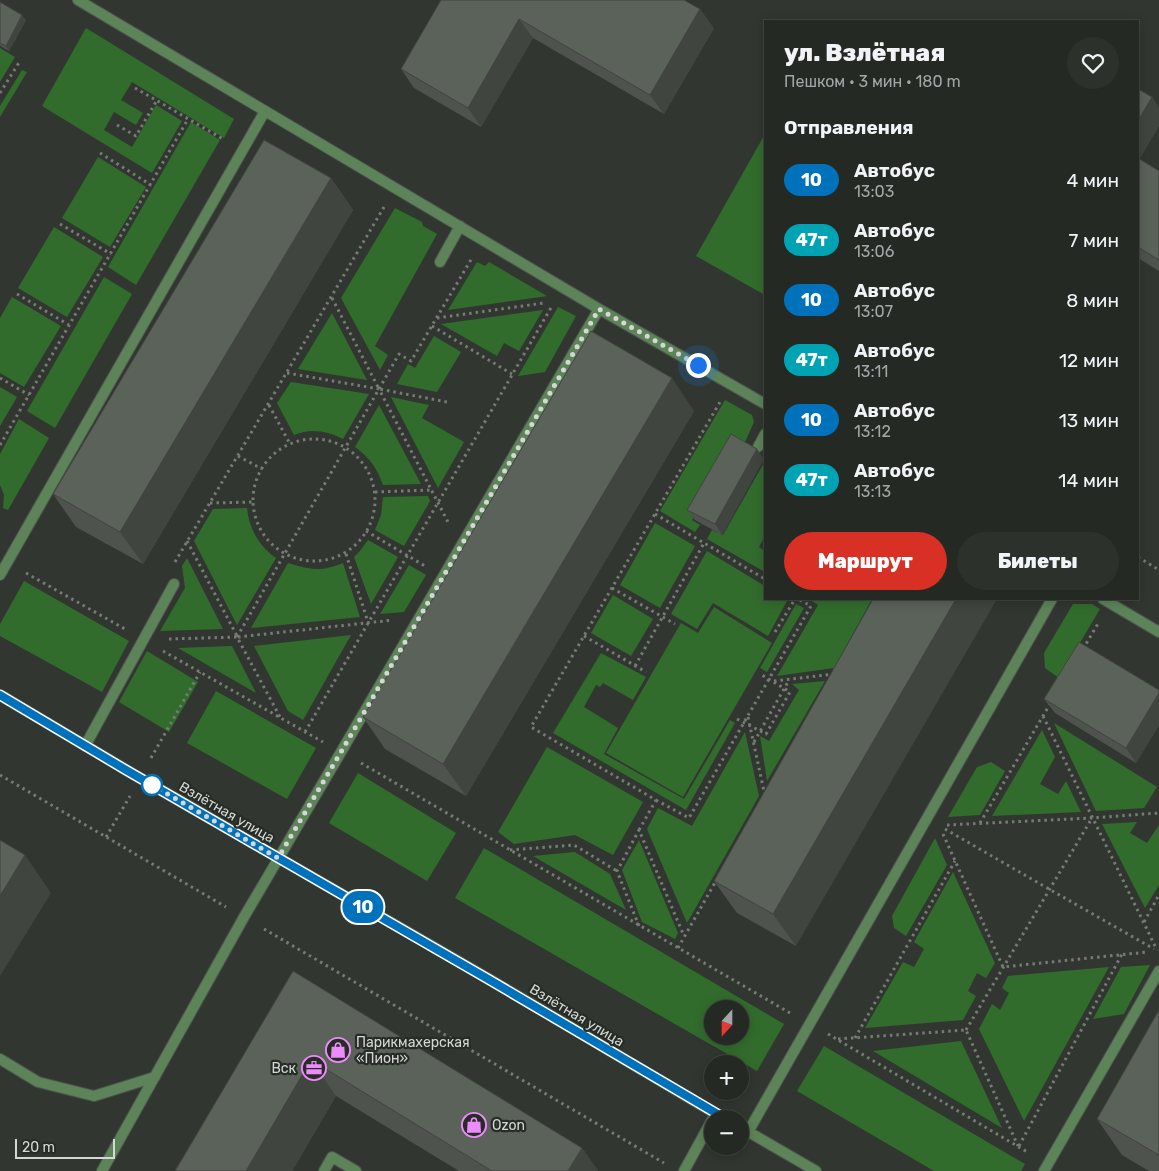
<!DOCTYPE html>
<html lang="ru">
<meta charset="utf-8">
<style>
:root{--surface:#252924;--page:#2d312c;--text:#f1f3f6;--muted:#a3a6a6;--line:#424541;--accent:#d93025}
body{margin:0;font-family:Rubik,sans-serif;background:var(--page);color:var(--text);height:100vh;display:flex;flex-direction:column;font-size:19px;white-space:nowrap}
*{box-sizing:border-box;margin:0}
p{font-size:16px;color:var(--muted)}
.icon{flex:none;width:28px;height:28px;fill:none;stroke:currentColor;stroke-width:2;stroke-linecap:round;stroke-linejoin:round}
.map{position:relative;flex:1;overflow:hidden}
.side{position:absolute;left:764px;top:20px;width:375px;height:580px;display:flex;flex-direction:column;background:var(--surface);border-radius:0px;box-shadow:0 2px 12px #0003,0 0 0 1px var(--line)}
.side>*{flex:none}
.badge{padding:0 10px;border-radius:16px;font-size:18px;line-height:32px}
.needle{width:32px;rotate:201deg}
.tools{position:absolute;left:704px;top:1000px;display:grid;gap:10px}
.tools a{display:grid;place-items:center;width:45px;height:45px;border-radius:50%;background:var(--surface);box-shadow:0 2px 12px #0003,0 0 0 1px var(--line);font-size:25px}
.scale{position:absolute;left:15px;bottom:12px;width:100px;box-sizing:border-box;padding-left:5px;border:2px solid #d4d8d4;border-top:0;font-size:14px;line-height:18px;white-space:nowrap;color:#d4d8d4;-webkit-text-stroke:4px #272d26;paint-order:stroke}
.you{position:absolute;width:25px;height:25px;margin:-12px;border:4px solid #fff;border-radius:50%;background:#1a73e8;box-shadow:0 0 0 8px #1a73e833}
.map>.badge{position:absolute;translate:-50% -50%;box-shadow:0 0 0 2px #fff}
h2{padding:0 20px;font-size:19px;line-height:45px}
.round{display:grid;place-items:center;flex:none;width:52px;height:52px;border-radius:26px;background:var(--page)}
.head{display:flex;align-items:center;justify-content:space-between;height:85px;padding:0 20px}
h1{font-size:24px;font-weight:800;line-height:38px}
.action{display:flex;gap:10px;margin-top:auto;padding:10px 20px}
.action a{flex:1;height:58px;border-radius:30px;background:var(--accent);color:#fff;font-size:20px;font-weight:800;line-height:58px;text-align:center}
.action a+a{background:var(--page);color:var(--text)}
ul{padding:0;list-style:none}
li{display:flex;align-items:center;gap:15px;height:60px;padding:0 20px}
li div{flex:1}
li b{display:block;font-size:19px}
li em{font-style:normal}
li .badge{min-width:55px;font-weight:700;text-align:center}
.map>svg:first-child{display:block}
.green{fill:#326c2d;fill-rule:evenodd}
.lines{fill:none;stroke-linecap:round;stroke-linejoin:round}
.service-casing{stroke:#4e544e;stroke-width:12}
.minor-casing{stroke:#4e544e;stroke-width:12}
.path{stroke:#767b75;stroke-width:3;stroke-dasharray:2.5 4;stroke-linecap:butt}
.service{stroke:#5d8459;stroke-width:10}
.minor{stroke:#5d8459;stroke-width:10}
.wall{fill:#4e544d}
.shaded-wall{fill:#40453f}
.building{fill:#5b625a;stroke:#40453f}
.line-casing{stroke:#fff;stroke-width:11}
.line{stroke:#0072bc;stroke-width:8}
.walk{stroke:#d4d8d4;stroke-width:5;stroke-dasharray:0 9}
.stop-dot{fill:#fff;stroke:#0072bc;stroke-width:2.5}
.labels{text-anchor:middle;stroke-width:4.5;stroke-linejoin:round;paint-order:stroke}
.street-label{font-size:14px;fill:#d4d8d4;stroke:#272d26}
.poi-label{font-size:14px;fill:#d4d8d4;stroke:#272d26;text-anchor:start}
</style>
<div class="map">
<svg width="1159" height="1171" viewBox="0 0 1159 1171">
<rect width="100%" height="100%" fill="#313730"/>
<path class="green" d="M86,28L234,119L224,138L132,82L121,100L143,113L136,125L114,112L104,130L132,147L156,105L182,121L152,173L42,106Z
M0,48L15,57L0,82Z
M22,70L27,72L0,117V106Z
M191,122L220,140L136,285L108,267Z
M765,134V295L696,256Z
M98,157L146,187L110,247L62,218Z
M395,208L422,222L423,226L437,234L375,346L388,355L380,370L341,298Z
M54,227L103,257L67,317L18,288Z
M477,262L485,266L489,262L547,296L448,310Z
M104,277L132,294L55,428L27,411Z
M12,297L61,326L24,387L0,373V318Z
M558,307L576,316L545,372L518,376Z
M543,310L519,351L504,343L497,356L441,324Z
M332,313L367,380L298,369Z
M434,336L461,352L437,392L397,384L408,364L415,368Z
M291,382L369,394L343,439C327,431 311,428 294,435L277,403Z
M0,387L17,397L0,426Z
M391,397L429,405L422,418L464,442L438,488Z
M725,400L752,415L754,422L745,442L738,440L692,520L700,525L695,532L660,511Z
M379,405L421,484L383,485C377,468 370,458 355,447Z
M19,419L49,438L8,510L3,508L4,495L0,485V454Z
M765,461V536L759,547L765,551V572L707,539L712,530L723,535Z
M428,496L430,501L404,546L375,530L381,515L383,497Z
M247,508C249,529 259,546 276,558L237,625L194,541L213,509Z
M655,523L695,546L660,608L620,585Z
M368,540L398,557L371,604L354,557L360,551Z
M707,551L765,586V599H788L768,636L713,603L697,629L671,614Z
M187,558L223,629L160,631L185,588L182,566Z
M288,563C311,570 321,572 343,563L360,617L251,628Z
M409,565L426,575L404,612L380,614Z
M24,581L129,641L102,692L0,636V624Z
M613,595L653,619L631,656L591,633Z
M809,599H872L834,668L777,676L818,605Z
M796,604L804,608L767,672L760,668Z
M1073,604H1092L1100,609L1059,678L1045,668L1044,653Z
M714,607L772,643L683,797L606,753L681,623L698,633Z
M351,635L303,720L288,711L254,646Z
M232,646L256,693L178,648Z
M147,651L198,682L169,732L119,702Z
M601,653L646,677L633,700L603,683L600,687L596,685L584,707L618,728L604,754L684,799L730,720L735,723L686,810L553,733Z
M825,681L767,781L760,736L769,741L799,690L792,684Z
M216,691L316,748L287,799L187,743Z
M1054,723L1157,787L1144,808L1096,811Z
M1042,730L1055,757L1040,784L1058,794L1066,781L1081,812L992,816Z
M745,732L759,796L687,923L647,829L658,808L692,826Z
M547,747L643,802L613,855L575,835L514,844L498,832Z
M991,762L1005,771L980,815L948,817L977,767Z
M358,773L456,833L427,881L329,823Z
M1137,822L1130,833L1147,843L1159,825V885L1145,908L1102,824Z
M935,838L947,865L906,936L894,928L892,916Z
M639,840L678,933L675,939L642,922L622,870Z
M484,848L784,1024L757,1071L455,898ZM712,1009H740V1036H712Z
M575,852L610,874L626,910L533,856Z
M953,872L995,963L986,978L977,973L968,991L976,996L963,1020L865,1028L903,962L914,967L924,949L914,942Z
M1150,965L1124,1014L1093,1019L1121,967Z
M1109,967L1024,1121L979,1029L992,1004L1000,1010L1009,993L1002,988L1008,976Z
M961,1041L1002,1128L873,1051Z
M824,1046L1025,1164L1021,1171H934L797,1091Z"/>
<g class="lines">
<defs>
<path id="service" d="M78,0L599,309L765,404
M440,262L460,226
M758,447L765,434
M0,575L265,111
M1103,599L1159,632
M85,746L174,584
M0,1059L38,1082L94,1096L155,1077
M748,1132L1052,599
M102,1171L244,917L341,752L599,309
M324,1171L332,1157L356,1171
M684,1171L712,1120
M1044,1171L1159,971"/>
<path id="minor" d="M0,695L140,778L489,979L725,1119
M740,1127L816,1171"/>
</defs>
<use href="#service" class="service-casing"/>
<use href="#minor" class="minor-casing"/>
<path class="path" d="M135,88L223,139
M0,93L20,61
M117,125L136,136L157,100
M100,153L151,185
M60,224L111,254
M17,294L69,325
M332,298L379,389L447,402
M437,318L544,303
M432,326L512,374
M287,373L379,389L448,522
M0,378L29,395
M269,405L290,444
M253 500a61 61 0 1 1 122 0a61 61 0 1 1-122 0Z
M0,445L188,119
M238,456L262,469
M375,492L431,490
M210,503L253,502
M655,514L765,579
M366,531L425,566
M187,541L237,636
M346,554L368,622
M1138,557L1159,570
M175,562L384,207
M26,573L125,629
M612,588L675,624
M775,632L795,599
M584,636L646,672
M237,637L399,354L411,361L472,258
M238,637L393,620
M169,639L237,637L280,717
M1083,649L1099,622
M163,651L323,742
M635,666L704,543
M774,681L834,674
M1043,716L1157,950
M748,717L765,796
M737,719L766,734L790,692L762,675
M305,732L552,306
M754,742L789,680
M151,758L200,672
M361,763L790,1013
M0,775L226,907
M656,800L689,818L811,606L798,599
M980,823L1050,704
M947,825L1092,818L1159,813
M945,829L1049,889L1154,949
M639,830L656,800L531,727L720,402
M943,834L1003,967L1147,952
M106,837L130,796
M510,850L574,845L617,871
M1144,922L1159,895
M639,926L617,871L639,830L684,936
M264,929L664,1163
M678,948L717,879
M966,1030L1092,818
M828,1034L1029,1153
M855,1038L955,861
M838,1039L966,1030L1018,1146
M1019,1146L1122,954"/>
<use href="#service" class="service"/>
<use href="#minor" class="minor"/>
</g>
<path class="wall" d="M441,0L714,28L664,114L533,38L481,127L414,88L401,69Z
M0,2L26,20L9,51L0,46Z
M1138,89L1152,97L1159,108V126L1139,159L1159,171V271L1138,258Z
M331,178L353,210L143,564L76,527L53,494Z
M694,411L466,796L385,749L363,717Z
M764,459L722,535L695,520L687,510Z
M873,599L796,946L737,913L714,881Z
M1159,690V725L1136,763L1055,713L1044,699Z
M293,971L582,1148L598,1171H459L336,1096L292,1171Z
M1159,1010V1171H1149L1122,1155L1097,1119Z"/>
<path class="shaded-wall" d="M700,9L714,28L664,114L650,95Z
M22,15L26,20L9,51L6,46Z
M519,19L533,38L481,127L468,108Z
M1152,97L1159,108V126L1138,162V121Z
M331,178L353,210L143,564L120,532Z
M672,378L694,411L466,796L443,764Z
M757,449L764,459L722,535L715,524Z
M956,599H997L796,946L773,914Z
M1159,693V725L1136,763L1126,748Z
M25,855L51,893L0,976V896Z
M311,1060L336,1096L292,1171H246Z
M582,1148L598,1171H568Z"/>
<path class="building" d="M441,0H684L700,9L650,95L519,19L468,108L401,69Z
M0,2L22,15L6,46L0,43Z
M1138,89L1152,97L1138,121Z
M264,140L331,178L120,532L53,494Z
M1138,158L1159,171V260L1138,247Z
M591,331L672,378L443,764L363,717Z
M731,434L757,449L715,524L687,510Z
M873,599H956L773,914L714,881Z
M1079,642L1159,690V693L1126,748L1044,699Z
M0,840L25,855L0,896Z
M293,971L582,1148L568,1171H492L311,1060L246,1171H175Z
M1159,1010V1155L1097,1119Z"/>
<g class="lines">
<defs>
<path id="line" d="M0,695L126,770L488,979L726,1119"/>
</defs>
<use href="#line" class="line-casing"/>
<use href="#line" class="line"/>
<path class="walk" d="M152,785L278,858L341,752L599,309L698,365"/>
</g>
<defs>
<symbol id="shop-ring" viewBox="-11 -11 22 22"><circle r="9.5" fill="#272d26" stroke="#ec8cfa" stroke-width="1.5"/><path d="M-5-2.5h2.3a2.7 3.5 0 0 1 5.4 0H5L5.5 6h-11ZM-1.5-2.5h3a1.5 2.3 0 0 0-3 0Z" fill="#ec8cfa"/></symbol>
<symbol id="office-ring" viewBox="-11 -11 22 22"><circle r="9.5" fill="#272d26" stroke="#ec8cfa" stroke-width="1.5"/><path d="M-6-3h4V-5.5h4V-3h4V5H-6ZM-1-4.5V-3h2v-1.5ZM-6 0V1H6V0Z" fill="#ec8cfa"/></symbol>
</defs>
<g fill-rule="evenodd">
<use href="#shop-ring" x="324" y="1036" width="28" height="28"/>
<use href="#office-ring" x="300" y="1054" width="28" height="28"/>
<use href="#shop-ring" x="460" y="1111" width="28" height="28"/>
</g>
<circle class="stop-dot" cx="152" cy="785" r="10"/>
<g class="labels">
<g class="street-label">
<text transform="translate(227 812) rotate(30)" y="5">Взлётная улица</text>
<text transform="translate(577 1015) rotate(31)" y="5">Взлётная улица</text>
</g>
<g class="poi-label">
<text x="356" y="1047">Парикмахерская<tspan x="356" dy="16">«Пион»</tspan></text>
<text x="296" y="1073" text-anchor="end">Вск</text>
<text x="492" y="1130">Ozon</text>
</g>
</g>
</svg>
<div class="tools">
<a><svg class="needle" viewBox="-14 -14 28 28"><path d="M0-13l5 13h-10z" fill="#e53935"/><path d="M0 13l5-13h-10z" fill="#a3a6a6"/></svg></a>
<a>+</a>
<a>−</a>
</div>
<div class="scale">20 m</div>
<div class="you" style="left:698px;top:365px"></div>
<b class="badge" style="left:363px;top:907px;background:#0072bc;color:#fff">10</b>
<section class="side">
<div class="head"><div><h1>ул. Взлётная</h1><p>Пешком · 3 мин · 180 m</p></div><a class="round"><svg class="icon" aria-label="heart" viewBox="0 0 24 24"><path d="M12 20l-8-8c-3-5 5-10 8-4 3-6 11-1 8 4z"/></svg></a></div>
<h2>Отправления</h2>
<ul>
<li><span class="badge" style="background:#0072bc;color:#fff">10</span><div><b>Автобус</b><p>13:03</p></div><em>4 мин</em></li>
<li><span class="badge" style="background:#00a3b4;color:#fff">47т</span><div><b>Автобус</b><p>13:06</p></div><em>7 мин</em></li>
<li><span class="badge" style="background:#0072bc;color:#fff">10</span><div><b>Автобус</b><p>13:07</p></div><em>8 мин</em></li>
<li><span class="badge" style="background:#00a3b4;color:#fff">47т</span><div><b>Автобус</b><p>13:11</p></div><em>12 мин</em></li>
<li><span class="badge" style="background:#0072bc;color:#fff">10</span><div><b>Автобус</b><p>13:12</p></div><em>13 мин</em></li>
<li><span class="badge" style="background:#00a3b4;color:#fff">47т</span><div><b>Автобус</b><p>13:13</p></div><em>14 мин</em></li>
</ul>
<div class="action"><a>Маршрут</a><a>Билеты</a></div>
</section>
</div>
